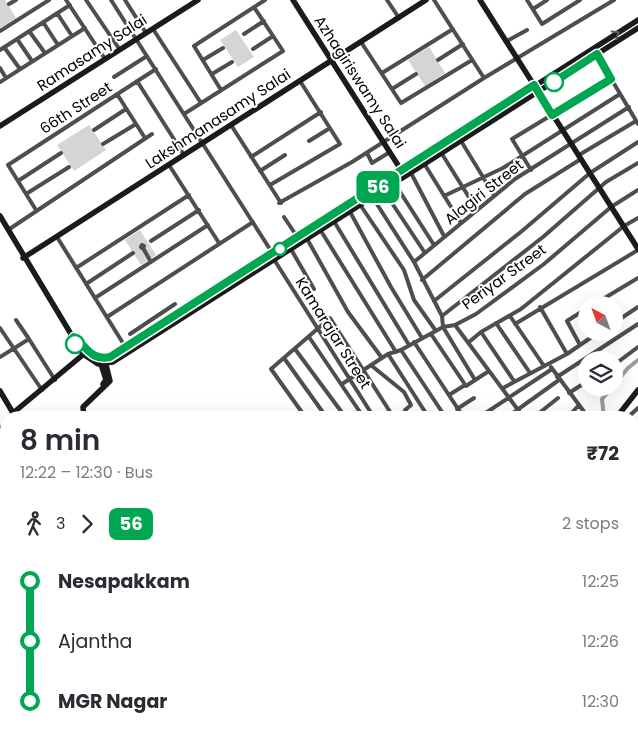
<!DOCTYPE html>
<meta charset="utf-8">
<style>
:root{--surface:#fff;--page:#f2f2f3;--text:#2b2b33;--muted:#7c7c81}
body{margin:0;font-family:Poppins,sans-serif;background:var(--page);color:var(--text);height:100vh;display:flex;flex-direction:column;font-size:19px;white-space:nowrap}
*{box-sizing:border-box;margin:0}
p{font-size:16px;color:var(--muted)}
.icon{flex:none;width:28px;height:28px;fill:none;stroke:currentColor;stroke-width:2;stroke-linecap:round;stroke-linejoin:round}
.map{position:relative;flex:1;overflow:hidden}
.panel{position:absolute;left:0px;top:411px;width:639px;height:331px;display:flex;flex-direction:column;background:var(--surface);border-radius:20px 20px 0 0;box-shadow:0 5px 20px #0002}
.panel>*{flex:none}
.badge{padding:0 10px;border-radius:8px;font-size:18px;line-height:32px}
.needle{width:32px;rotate:319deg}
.controls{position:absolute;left:578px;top:296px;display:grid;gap:10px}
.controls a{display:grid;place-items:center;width:45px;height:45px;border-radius:50%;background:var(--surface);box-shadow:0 5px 20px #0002;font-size:25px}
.map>.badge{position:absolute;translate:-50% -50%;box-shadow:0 0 0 2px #fff}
.legs{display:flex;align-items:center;gap:8px;height:55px;padding:0 20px;font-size:16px}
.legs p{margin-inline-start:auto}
.summary{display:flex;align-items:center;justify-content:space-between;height:85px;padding:0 20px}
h1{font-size:28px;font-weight:600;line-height:38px}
ul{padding:0 20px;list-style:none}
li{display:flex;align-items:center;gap:18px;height:60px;font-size:19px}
li i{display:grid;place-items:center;width:8px;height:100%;margin:0 6px;background:currentColor}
li i::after{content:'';width:12px;height:12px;margin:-6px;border:4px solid;border-radius:50%;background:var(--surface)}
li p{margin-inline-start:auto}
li:first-child i{background:linear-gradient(#0000 50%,currentColor 0)}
li:last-child i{background:linear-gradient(currentColor 50%,#0000 0)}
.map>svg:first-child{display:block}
.park{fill:#d5d5d5}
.water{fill:url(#water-waves)}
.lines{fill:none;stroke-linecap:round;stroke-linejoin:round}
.canal{stroke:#9c9c9c;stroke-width:4}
.street{stroke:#4e4e4e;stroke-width:4}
.secondary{stroke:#1b1b1b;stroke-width:5.5}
.oneway{stroke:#5f5f5f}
.line-1-casing{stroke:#fff;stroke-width:11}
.line-1{stroke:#00a651;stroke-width:8}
.stop-1-dot{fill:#fff;stroke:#00a651;stroke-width:2.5}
.labels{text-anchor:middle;stroke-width:4;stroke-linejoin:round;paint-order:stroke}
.street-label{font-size:15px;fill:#000;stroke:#fff}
</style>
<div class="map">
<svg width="638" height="742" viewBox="0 0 638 742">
<defs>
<pattern id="water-waves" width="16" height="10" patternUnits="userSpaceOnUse" patternTransform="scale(1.25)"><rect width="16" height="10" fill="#9c9c9c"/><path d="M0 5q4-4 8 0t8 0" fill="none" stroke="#7d7d7d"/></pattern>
</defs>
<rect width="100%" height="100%" fill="#fff"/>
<path class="park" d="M0,0H5L16,18L0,28Z
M236,30L254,57L238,67L220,40Z
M429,47L445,73L425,86L408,60Z
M89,125L106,150L74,171L57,145Z
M140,230L156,255L141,265L125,240Z"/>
<path class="water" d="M638,578V633L633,642V584Z
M530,736H579L576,742H527Z"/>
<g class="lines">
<path class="canal" d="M614,385L628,368L638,360
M604,418L602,399L612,388
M632,579L638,585"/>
<path class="street" d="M66,0L105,59
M86,0L120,50
M111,0L273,254L275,261L373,416
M125,0L146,33
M387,0L399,18
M434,0L484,78
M527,0L542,24L580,0
M9,4L16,0
M533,9L547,0
M57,13L72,36
M43,22L58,45
M153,29L201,103
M0,31L49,0
M29,31L45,53
M244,34L264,21
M17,39L32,61
M507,41L527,30
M361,42L401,103L472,60
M4,47L20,69
M253,49L273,36
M0,50L70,5
M597,55L638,124
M203,60L223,48
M438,60L463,44
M0,68L6,78
M382,73L453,29
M212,74L232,62
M114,77L147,56
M137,81L184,155
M0,82L85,28
M392,89L416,74
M221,90L194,46L265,0
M117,94L145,138
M184,114L283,51L254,7
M231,125L281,203
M94,130L126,109
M309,141L330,128
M461,141L494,195
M103,144L136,124
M367,153L372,163L390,152
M442,154L477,210
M579,155L636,121
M251,157L321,112
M169,165L219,243
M425,165L461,223
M531,170L512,139L611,79
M260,171L285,155
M411,173L444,236
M18,181L61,153
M395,184L434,245
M270,185L340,144L300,81
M384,191L425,253
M26,194L69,167
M444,196L503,168L620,94
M373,198L414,262L442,316L443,327L475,380
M279,203L352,162L484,78L614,0
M361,206L404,270L414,300L436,331
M36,210L8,165L156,69
M349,210L391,287L422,338
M284,217L298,238
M335,223L409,345
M8,230L152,134
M321,231L396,352
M57,237L126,348
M306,237L348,312L382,358
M151,241L199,210
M142,245L144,246L142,248L141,247Z
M143,248L151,262
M292,251L314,289
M414,262L515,179L629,107
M76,268L189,195
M422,280L525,194L581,159
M86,284L133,253
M95,298L208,225
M434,301L522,231L590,173L638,142
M593,305L638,278
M540,307L567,354
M442,316L543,237L606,182L638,163
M510,316L544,366
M107,317L253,222
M496,323L530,373
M614,323L638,307
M515,324L638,250
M455,325L524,418
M0,328L42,390
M481,332L514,381
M130,334L175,304
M431,334L466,386L489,371
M309,337L364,418
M29,339L55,380
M414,342L464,418
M469,342L481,332L521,309L624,226L638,218
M580,345L567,321L586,309
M295,349L346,418
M401,350L446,418
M388,354L429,418
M0,357L29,339L16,320
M284,358L327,418
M614,365L638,347
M372,366L404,392L411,405L405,410L411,418
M551,367L585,413L582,418
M557,377L638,324
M342,384L388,354L401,350L443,327L455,325L476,314L544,264L611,207L638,190
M503,388L567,354L599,332
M569,393L586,382
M449,395L465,385
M457,409L474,398
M306,418L271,369L330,318L394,418
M419,418L426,413
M478,418L552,369
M506,418L559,380
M533,418L558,398
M567,418L579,405
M627,418L638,408
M0,429L6,422
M632,465L638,471
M0,486L6,482
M632,492L638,499
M0,513L6,508
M0,529L6,538
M0,557L6,562
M0,570L6,579
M0,607L6,602
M0,623L6,630
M0,654L6,662
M632,667L638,659
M0,676L6,683
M0,691L6,694
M0,727L6,722
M114,736L118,742
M194,736L199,742
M256,736L260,742
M304,736L308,742
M450,736L456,742
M468,736L475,742
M11,742L16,739
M33,742L40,737
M53,742L60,736
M339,742L346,736
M365,742L372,736
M386,742L393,736
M405,742L411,737
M485,742L490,736
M590,742L593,736"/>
<path class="secondary" d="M293,0L403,173
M480,0L638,249
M0,126L198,0
M0,216L83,354L98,364L113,362L638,28
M23,258L426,0
M74,337C87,347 91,361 110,357L638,20
M100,361L106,380L103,384
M0,391L16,418
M13,413L85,353
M84,418L83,407L110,381L105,361
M619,418L620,413L638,390
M237,742L245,736"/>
</g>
<defs><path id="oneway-chevron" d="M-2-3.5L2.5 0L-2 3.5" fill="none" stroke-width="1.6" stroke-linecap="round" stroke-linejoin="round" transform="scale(1.25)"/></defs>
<use class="oneway" href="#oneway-chevron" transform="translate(616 34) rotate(-32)"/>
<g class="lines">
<defs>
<path id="line-1" d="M75,344L74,337C87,347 91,361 110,357L534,85L552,115L611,79L597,54L554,82"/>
</defs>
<use href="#line-1" class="line-1-casing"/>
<use href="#line-1" class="line-1"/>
</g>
<g class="stop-1-dot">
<circle cx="554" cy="82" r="9"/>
<circle cx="280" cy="249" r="6"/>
<circle cx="75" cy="344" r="9"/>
</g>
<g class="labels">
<g class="street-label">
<text transform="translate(92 53) rotate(-33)" y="5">Ramasamy Salai</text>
<text transform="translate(360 82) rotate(57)" y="5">Azhagiriswamy Salai</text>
<text transform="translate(76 108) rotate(-33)" y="5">66th Street</text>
<text transform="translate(218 119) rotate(-33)" y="5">Lakshmanasamy Salai</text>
<text transform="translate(484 192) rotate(-38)" y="5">Alagiri Street</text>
<text transform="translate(504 277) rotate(-36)" y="5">Periyar Street</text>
<text transform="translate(333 333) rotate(58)" y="5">Kamarajar Street</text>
</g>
</g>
</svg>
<div class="controls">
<a><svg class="needle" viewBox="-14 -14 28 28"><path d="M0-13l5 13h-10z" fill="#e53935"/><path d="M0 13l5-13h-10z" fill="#7c7c81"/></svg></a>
<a><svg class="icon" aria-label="layers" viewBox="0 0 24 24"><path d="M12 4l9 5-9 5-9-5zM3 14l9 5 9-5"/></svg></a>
</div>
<b class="badge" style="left:378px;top:187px;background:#00a651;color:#fff">56</b>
<section class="panel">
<div class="summary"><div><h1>8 min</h1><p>12:22 – 12:30 · Bus</p></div><b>₹72</b></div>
<div class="legs"><svg class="icon" aria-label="walk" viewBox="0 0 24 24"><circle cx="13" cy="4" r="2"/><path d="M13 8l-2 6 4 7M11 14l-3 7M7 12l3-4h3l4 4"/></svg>3<svg class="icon" aria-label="forward" viewBox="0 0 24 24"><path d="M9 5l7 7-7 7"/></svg><b class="badge" style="background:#00a651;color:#fff">56</b><p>2 stops</p></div>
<ul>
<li><i style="color:#00a651"></i><b>Nesapakkam</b><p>12:25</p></li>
<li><i style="color:#00a651"></i><span>Ajantha</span><p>12:26</p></li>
<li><i style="color:#00a651"></i><b>MGR Nagar</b><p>12:30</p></li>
</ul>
</section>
</div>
